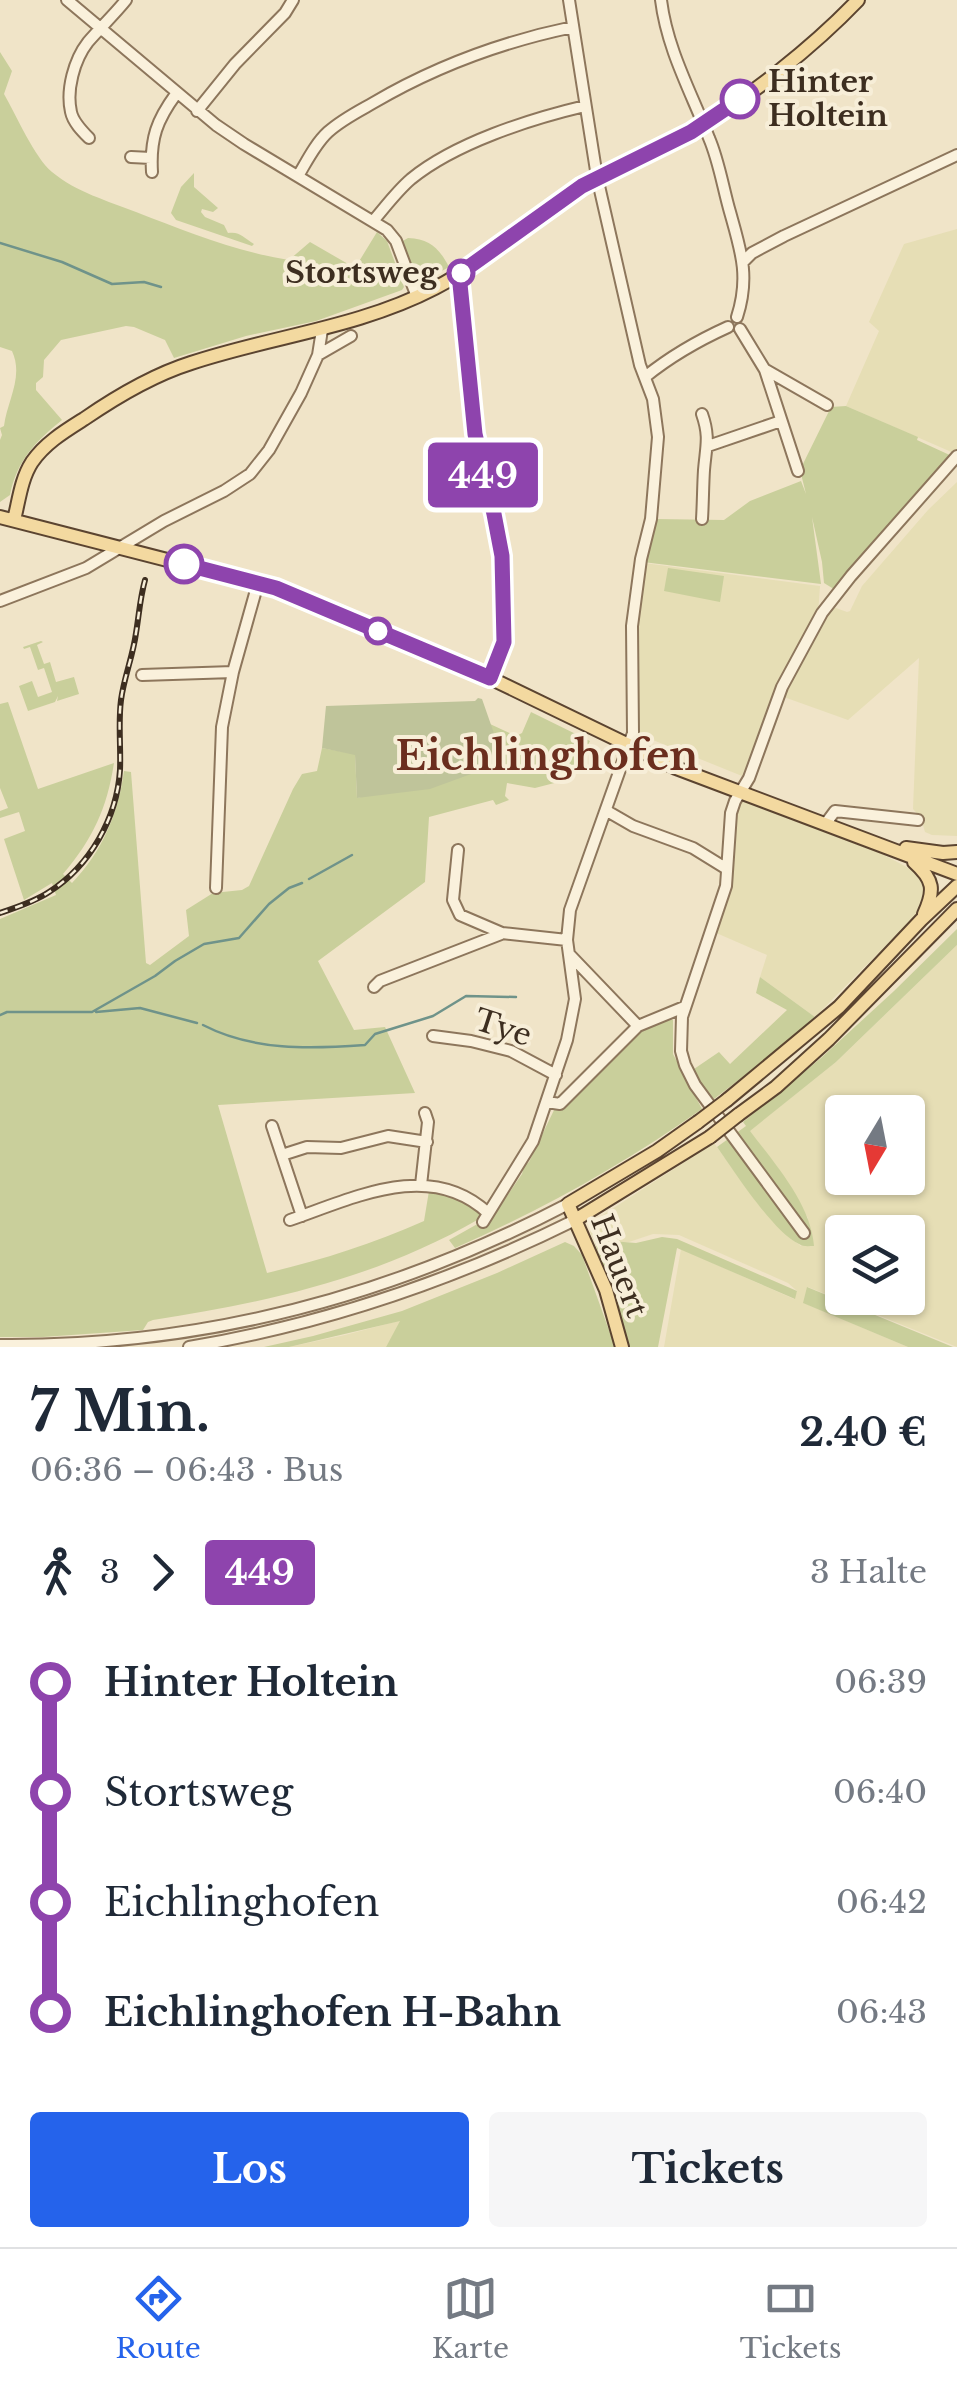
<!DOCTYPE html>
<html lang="de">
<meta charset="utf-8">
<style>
:root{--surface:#fff;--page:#f6f6f7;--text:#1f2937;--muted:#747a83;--line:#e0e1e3;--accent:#2563eb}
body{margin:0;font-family:"Libre Baskerville",serif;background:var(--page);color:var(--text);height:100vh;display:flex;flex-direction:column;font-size:38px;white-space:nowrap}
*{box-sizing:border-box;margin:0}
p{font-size:32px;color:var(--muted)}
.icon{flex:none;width:55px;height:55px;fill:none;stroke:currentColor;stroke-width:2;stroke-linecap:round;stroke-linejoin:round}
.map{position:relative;height:1347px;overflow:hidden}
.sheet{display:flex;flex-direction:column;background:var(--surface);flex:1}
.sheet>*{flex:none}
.badge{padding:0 20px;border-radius:8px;font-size:35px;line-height:65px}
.needle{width:65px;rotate:190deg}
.tools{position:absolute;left:825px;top:1095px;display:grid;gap:20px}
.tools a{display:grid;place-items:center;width:100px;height:100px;border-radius:10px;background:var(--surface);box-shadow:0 2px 8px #0004;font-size:50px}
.map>.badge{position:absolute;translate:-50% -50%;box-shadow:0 0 0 5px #fff}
.legs{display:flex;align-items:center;gap:15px;height:110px;padding:0 30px;font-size:32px}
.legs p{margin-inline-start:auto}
.headline{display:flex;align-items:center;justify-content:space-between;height:170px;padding:0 30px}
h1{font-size:55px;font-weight:800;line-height:75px}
.primary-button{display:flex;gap:20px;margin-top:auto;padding:20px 30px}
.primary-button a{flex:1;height:115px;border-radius:10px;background:var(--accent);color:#fff;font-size:40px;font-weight:800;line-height:115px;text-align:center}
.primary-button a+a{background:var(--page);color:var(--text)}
ul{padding:0 30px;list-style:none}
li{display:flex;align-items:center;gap:35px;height:110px;font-size:38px}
li i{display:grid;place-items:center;width:15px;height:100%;margin:0 12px;background:currentColor}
li i::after{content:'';width:25px;height:25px;margin:-12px;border:8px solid;border-radius:50%;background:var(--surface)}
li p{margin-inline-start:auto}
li:first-child i{background:linear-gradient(#0000 50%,currentColor 0)}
li:last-child i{background:linear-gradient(currentColor 50%,#0000 0)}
.tab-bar{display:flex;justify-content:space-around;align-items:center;height:140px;border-top:2px solid var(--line);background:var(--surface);font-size:28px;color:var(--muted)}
.tab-bar a{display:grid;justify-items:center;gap:5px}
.tab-bar .current{color:var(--accent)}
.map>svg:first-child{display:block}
.farmland{fill:#e6deb5;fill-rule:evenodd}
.green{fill:#c9cf9b}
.cemetery{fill:#bfc49a}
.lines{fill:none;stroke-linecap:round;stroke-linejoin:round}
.stream{stroke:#6f938a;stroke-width:2.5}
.minor-casing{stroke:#8d765c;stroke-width:14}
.major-casing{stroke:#5b4430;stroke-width:16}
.minor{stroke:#faf1dc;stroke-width:10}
.major{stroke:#f3d9a0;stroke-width:12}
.rail-casing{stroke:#3d2e20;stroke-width:6}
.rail{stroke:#f7eed8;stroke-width:2.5;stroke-dasharray:8;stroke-linecap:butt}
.major-bridge-casing{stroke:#5b4430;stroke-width:16;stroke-linecap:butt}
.major-bridge{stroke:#f3d9a0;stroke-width:12}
.line-1-casing{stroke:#fff;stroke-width:22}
.line-1{stroke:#8e44ad;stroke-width:15}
.stop-1-dot{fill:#fff;stroke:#8e44ad;stroke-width:5}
.labels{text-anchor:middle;stroke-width:8;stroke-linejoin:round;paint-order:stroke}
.stop-label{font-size:30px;font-weight:bold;fill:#3d2e20;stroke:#f7eed8;text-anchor:start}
.street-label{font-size:30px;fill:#3d2e20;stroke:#f7eed8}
.district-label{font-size:40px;font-weight:bold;fill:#6b2e1e;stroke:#f7eed8}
</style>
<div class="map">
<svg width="957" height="1347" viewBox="0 0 957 1347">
<rect width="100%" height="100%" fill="#f0e4c8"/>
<path class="farmland" d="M957,229V453L956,454L846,406L879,331L869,322L904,244Z
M957,482V836L932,835L925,832L921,818L913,809L919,658L848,720L781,696L814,633L833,607L847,612L850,611L862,586L928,510Z
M644,563L820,586L818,614L742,776L643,736L640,732L636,689V625Z
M745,801L867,846L916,872L929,888L920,911L815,1017L760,977L767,955L714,932L732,821L739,803Z
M957,945V1347L808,1287L804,1303L908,1347H664L681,1249L794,1299L797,1291L788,1283L679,1235L653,1234L629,1242L595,1243L590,1232L595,1220L714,1143L758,1204L789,1237L801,1246L808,1218L778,1168L749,1131L836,1062ZM842,1112H908V1178H842ZM842,1232H908V1298H842Z
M402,1320L386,1347H289L345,1335Z"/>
<path class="green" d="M0,52L12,71L4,94C16,115 35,158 52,172C76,192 108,201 136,212C185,231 237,252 289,260L310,242L355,268L377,232L387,241L404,287L402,290L316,321L246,336L174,358L165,340L134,327L126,326L61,340L44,360L43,377L36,383V390L62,420C36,441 17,460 10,495L0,502V440L2,435L0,428L4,426C7,401 24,377 12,351L0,347Z
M194,173V187L218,208L213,212L202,209L201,212L205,217L224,225L228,233C240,231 244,238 254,244L252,246L176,220L171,213L181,187Z
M408,238C430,239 439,248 449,267L426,280L418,279L401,242Z
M846,406L918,437L917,440L954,457L837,591L824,583L822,562L812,517L821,584L643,562L655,519L724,520L750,501L801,481L806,494L800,470L831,407Z
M668,568L724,576L720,602L664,591Z
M41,641L43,642L37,645L44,664L50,662L56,682L74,677L79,694L57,701L58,696L55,702L28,711L19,686L32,681L38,697L52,692L44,668L38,670L30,647L24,649L23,647Z
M8,702L38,789L114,763C107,808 93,839 63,874L72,883C102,852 118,814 124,771L131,772L146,963L150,965L189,936L186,910L213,893L242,890L249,886L293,789L302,774L317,771L322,748L355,754L357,798L504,761L490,724L516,736L522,733L531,712L590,741L575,770L566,780L535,788L507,783L505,796L509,800L496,805L493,800L429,817L425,882L318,961L354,1030L385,1027L415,1093L218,1105L267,1273C321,1260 373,1244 424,1221L429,1191L465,1200L480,1213L479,1219C377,1278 269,1302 153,1320L148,1322L143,1330L43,1337H0V919L56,895L52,883L24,900L4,839L25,831L19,812L0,818V811L8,808L0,788V704Z
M957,929V945L836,1062L750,1131C775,1164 811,1204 814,1246C809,1246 803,1247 799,1244C774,1233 734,1171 717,1147L746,1126L743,1122L821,1058L894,991Z
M760,977L815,1017L770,1056L714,1099L700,1084L694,1069L719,1052L730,1064L787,1010L756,993Z
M669,1018L673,1020V1054L702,1109C624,1164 542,1210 455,1248L449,1240L481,1222L487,1225L522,1174L524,1166L529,1162L555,1108L642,1026Z
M662,1237L677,1239L797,1291L795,1299L677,1248L658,1347H626L620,1318L595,1243L611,1241L636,1243Z
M565,1242L574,1246L582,1255L615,1347H386L400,1321L289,1347H264L313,1336L402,1311L497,1273Z
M807,1287L953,1347H908L803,1303Z"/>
<path class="cemetery" d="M478,698L482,699L504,762L430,789L357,798L355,755L322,748L326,706L475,701Z"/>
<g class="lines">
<path class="stream" d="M0,243L62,262L112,284L144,282L161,287
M309,879L352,855
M96,1012L140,1008L197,1023
M0,1015L7,1012H92L155,976L175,961L204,944L239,938L269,904L289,888L302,883
M203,1025C253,1051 310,1049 365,1045L375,1034L433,1016L466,996L516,997"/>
<defs>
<path id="minor" d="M67,0L216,125L244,144L387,230L396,241L417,297
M661,0C667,49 691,92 709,138C719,161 723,188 730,212C741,251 750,277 737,317
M197,111L235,64L285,13L293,0
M89,138C82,131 73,122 71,112C66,90 74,60 88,42C100,28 114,15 126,0
M131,157L151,158
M152,172C150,138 157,120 176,94
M298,176C307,161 315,144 328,132C341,120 357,112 373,103C436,66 501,42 573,27
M374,220C386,206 397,191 411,179C455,143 530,119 585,106
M744,261L752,253L784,236L957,155
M459,274L475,434L494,514L501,556L504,642L490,678
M740,329L765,370L798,471
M318,355L351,336
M766,370L827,405
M645,377C671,356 697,341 728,327
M702,414C710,437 706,446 704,470C703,486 703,503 702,519
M708,446L781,421
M0,601L86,568L164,521L224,491L250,474L269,450L301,393L318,355L322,330
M142,675L233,672
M607,811L633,826L693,848L727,869
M826,823L835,811L918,820
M458,850L453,900L460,915L502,933L567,940
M216,888L222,727L233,672L258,583
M570,955L638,1026
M374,987L380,981L501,934
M433,1036L471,1041L511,1051L556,1075
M547,1102L560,1104L638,1026L684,1007
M272,1126L302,1216
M282,1155L307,1147L341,1148L388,1136L427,1142
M421,1185L428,1122L425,1113
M290,1220C354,1198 430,1159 488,1213
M483,1222L533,1141L567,1040L575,999L567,940L570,910L633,733L632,626L641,559L651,519L658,437L653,399L640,365L597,177L569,0
M804,1233L695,1085L685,1065L681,1051L682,1017L726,886L731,813L735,801L749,778L782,687L822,613L851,576L957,456
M0,1345C201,1347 390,1297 568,1204
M189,1347C325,1324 452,1281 575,1220"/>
<path id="major" d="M0,517L276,588L490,678L676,768L957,874
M14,520C19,500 21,479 32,462C45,443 65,431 84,419C116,397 153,375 191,363C272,336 358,328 435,288C487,261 529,219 578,188C614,165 655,152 692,131C748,99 814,46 858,0
M906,848L943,853L957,852
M914,862C934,880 935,890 924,914
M727,1100L839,1007L921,920L957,886
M738,1115L776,1087L829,1039L957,909
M575,1220L710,1137
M622,1347L606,1290L568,1204L657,1151L698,1122"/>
</defs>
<use href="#minor" class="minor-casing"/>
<use href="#major" class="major-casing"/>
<use href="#minor" class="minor"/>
<use href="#major" class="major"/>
<defs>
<path id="rail" d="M0,913C17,907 34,902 49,892C90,866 117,818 120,770C121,747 118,723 121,700C124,677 133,656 136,633C139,615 140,598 145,580"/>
</defs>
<use href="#rail" class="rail-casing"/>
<use href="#rail" class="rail"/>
<defs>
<path id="major-bridge" d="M698,1122L727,1100
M710,1137L738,1115"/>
</defs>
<use href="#major-bridge" class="major-bridge-casing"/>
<use href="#major-bridge" class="major-bridge"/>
</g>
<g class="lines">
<defs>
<path id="line-1" d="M184,564L276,588L490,678L504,642L502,556L494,514L475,434L459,274L582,186L691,132L740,99"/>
</defs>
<use href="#line-1" class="line-1-casing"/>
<use href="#line-1" class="line-1"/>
</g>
<g class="stop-1-dot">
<circle cx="740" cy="99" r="18"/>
<circle cx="461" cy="273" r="12"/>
<circle cx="184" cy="564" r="18"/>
<circle cx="378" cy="631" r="12"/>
</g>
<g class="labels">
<g class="stop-label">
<text x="768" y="92">Hinter<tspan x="768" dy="34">Holtein</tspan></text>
<text x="438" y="283" text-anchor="end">Stortsweg</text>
</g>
<g class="street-label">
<text transform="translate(503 1028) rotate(18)" y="10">Tye</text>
<text transform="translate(619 1266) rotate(69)" y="10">Hauert</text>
</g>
<g class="district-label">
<text x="547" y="770">Eichlinghofen</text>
</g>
</g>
</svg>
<div class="tools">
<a><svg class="needle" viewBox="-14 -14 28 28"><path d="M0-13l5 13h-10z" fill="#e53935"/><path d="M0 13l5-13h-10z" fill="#747a83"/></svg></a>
<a><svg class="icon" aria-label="layers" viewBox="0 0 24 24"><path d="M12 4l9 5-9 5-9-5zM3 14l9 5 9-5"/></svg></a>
</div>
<b class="badge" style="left:483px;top:475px;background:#8e44ad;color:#fff">449</b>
</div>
<section class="sheet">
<div class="headline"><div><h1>7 Min.</h1><p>06:36 – 06:43 · Bus</p></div><b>2.40 €</b></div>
<div class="legs"><svg class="icon" aria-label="walk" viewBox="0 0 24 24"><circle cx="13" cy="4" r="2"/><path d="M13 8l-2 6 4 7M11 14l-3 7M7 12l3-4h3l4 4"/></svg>3<svg class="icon" aria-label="forward" viewBox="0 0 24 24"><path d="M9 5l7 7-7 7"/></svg><b class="badge" style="background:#8e44ad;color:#fff">449</b><p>3 Halte</p></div>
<ul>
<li><i style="color:#8e44ad"></i><b>Hinter Holtein</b><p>06:39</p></li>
<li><i style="color:#8e44ad"></i><span>Stortsweg</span><p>06:40</p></li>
<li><i style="color:#8e44ad"></i><span>Eichlinghofen</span><p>06:42</p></li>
<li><i style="color:#8e44ad"></i><b>Eichlinghofen H-Bahn</b><p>06:43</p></li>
</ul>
<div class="primary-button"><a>Los</a><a>Tickets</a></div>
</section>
<nav class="tab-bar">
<a class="current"><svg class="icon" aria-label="directions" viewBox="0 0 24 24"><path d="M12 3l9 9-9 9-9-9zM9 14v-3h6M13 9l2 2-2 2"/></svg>Route</a>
<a><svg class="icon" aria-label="map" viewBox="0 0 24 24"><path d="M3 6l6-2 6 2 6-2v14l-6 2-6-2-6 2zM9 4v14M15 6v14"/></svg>Karte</a>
<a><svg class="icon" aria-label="tickets" viewBox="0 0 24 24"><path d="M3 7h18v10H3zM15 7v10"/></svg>Tickets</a>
</nav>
